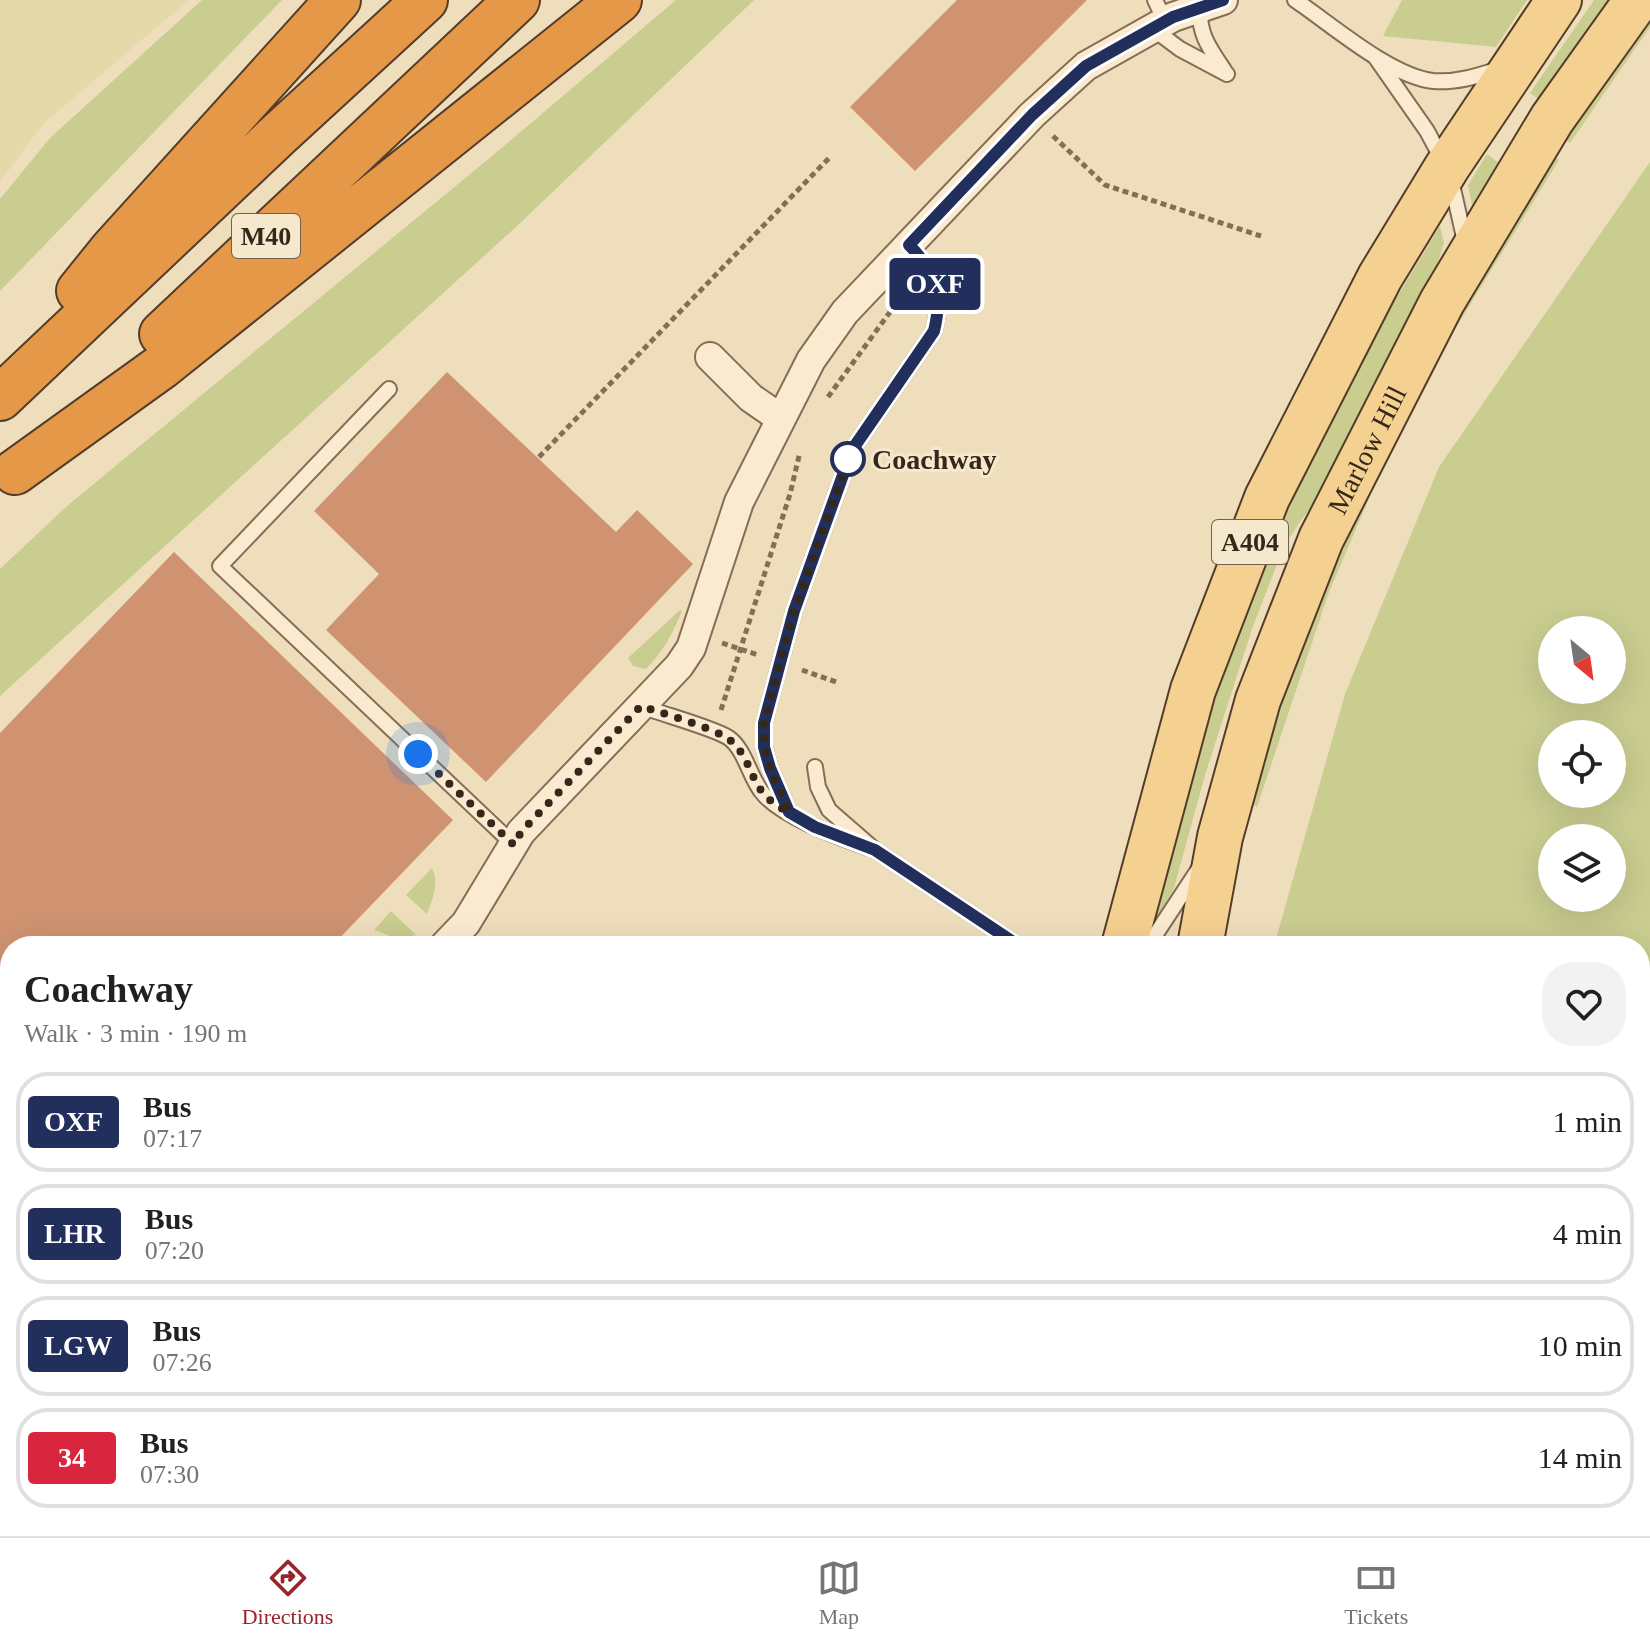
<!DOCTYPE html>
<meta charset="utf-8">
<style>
:root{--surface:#fff;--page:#f2f2f2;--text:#202124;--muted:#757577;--line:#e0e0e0;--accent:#98232a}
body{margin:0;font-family:Georgia,serif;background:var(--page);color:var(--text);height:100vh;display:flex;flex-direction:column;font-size:30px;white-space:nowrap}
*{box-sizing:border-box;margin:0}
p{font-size:26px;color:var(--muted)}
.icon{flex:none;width:44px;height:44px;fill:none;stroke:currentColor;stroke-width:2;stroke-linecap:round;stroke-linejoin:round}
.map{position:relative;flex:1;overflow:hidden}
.sheet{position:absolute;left:0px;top:936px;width:1650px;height:600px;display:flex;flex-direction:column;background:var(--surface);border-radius:32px 32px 0 0;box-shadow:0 8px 32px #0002}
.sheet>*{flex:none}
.badge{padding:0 16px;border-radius:6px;font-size:28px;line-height:52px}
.needle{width:52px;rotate:151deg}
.tools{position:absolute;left:1538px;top:616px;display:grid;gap:16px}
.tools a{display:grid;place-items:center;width:88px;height:88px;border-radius:50%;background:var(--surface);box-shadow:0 8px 32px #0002;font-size:40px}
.you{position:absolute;width:40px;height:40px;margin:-20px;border:6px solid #fff;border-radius:50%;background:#1a73e8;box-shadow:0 0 0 12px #1a73e833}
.map>.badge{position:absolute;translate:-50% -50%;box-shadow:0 0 0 4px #fff}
.round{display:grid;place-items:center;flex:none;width:84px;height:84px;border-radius:32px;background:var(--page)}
.overview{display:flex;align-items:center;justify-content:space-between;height:136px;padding:0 24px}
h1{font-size:38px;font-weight:700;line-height:60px}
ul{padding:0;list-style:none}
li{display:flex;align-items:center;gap:24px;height:100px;margin:0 16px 12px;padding:0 8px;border:4px solid var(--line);border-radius:32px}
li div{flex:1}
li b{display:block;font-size:30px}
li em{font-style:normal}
li .badge{min-width:88px;font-weight:700;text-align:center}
.dock{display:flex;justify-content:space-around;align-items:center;height:112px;border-top:2px solid var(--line);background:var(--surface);font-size:22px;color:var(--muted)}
.dock a{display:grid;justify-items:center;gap:4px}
.dock .current{color:var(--accent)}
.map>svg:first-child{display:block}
.farmland{fill:#e5d9aa}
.green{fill:#c9cd90;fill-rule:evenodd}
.building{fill:#cf9371}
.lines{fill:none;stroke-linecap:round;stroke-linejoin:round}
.service-casing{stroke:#876d55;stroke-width:18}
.minor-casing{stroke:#876d55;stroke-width:32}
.primary-casing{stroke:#543c2a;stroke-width:48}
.motorway-casing{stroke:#543c2a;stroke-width:48}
.path{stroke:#876d55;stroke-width:5;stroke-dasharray:6 4;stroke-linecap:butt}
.service{stroke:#faebd0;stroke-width:14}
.minor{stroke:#faebd0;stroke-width:28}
.primary{stroke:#f5d191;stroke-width:44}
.motorway{stroke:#e49848;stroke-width:44}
.line-casing{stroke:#fff;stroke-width:18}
.line{stroke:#222e5b;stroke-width:12}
.walk{stroke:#36271b;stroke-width:8;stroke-dasharray:0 14.4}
.stop-dot{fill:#fff;stroke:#222e5b;stroke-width:4}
.labels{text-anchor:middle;stroke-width:6;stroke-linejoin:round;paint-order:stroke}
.shield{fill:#f6e8cc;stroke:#706150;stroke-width:2}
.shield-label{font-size:26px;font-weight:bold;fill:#36271b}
.street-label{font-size:28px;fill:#36271b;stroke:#f6e8cc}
.stop-label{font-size:28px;font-weight:bold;fill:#36271b;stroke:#f6e8cc;text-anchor:start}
</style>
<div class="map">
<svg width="1650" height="1536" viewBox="0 0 1650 1536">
<rect width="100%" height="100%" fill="#efdebc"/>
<path class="farmland" d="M0,0H189L44,123L0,182Z"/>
<path class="green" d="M202,0H282L0,291V199L50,138Z
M676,0H754L517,226L0,696V569L67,506L492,156Z
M1402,0H1527L1496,47L1383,36Z
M1594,0H1620L1547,105L1530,93Z
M1650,20V27L1570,143L1566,140Z
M1487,154L1505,168L1474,215L1468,185Z
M1554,158L1559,160L1439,355L1374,487L1329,592L1257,807L1251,802L1268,738L1317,598L1357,502L1488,260Z
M1650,162V1241H1640V946H1274L1345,694L1439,467ZM1552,630H1612V690H1552ZM1552,734H1612V794H1552ZM1552,838H1612V898H1552Z
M1440,226L1444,243L1430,289L1334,473L1285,544L1253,626L1205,775L1174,888L1158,916H1150L1233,628L1286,506L1357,363Z
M680,610L682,611C673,633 663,652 646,669L633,666L628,658Z
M432,868C440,884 432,899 427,914L406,895Z
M391,911L416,935L398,939L374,930Z
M220,1526H253L263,1536H210Z"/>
<path class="building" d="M957,0H1087L915,171L850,107Z
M447,372L616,532L637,510L693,564L486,782L326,630L379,574L314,511Z
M174,552L453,820L332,946H10V1042L0,1033V733Z
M1650,1251V1376H1640V1252Z
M3,1326L10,1333V1388L4,1394L0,1390V1330Z
M1640,1511H1650V1536H1460V1526H1540V1529H1554V1526H1640Z
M140,1526H198L208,1536H150Z
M1295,1526H1379V1536H1296Z"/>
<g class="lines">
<defs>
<path id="service" d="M1155,0L1165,21
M1295,0C1331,24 1390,76 1433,81C1456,83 1478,76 1499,69
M1200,6C1198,33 1209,48 1224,70
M1152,28L1180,49L1227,74
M1376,58L1427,131L1443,161
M1451,180L1466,246
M389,389L220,566L514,845
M641,706C661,714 714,728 729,738C745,750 749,775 761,791C779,817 845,839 875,850
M815,767L818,787L829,810L875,850L1019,946
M789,812L770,768L764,747V723L794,611L852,450L934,331C943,294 936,273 909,245
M1148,946L1200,867
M0,1058L10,1068
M631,1536L637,1526"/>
<path id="minor" d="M710,357L751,398L780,418
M444,946L466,923L521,832L679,666L691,648L739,502L811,360L845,312L1032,115L1086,66L1173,17L1223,0
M3,1217L10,1241
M282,1526L292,1536
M568,1526L578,1536
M972,1536L985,1526"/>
<g id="primary">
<path d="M1124,946L1193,690L1267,498L1380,277L1447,167L1559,0"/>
<path id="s1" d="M1200,946L1220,837L1258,700L1321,539L1442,302L1552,119L1637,0"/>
<path d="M1083,1526V1536"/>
<path d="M1130,1526V1536"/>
<path d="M1165,1526L1166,1536"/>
</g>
<path id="motorway" d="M79,291L112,250L338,0
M162,334L517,0
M0,398L279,134L425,0
M15,472L161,367L619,0"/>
</defs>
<use href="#service" class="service-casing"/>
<use href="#minor" class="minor-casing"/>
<use href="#primary" class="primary-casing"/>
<use href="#motorway" class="motorway-casing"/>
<path class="path" d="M1053,136L1105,185L1261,236
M828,397L890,312
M539,457L830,157
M722,643L758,655
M802,670L839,683
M721,710L790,494L800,452
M1640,1246H1650
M1640,1366L1650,1365
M1640,1404C1650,1417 1650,1432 1640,1446
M1640,1497H1650
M1290,1526V1536
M1443,1526V1536
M1388,1536V1526"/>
<use href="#service" class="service"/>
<use href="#minor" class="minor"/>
<use href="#primary" class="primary"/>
<use href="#motorway" class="motorway"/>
</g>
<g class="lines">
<defs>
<path id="line" d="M1019,946L875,850L815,827L789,812L770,768L764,747V723L794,611L852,450L934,331C943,294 936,272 909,245L1032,115L1086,66L1173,17L1223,0"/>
</defs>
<use href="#line" class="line-casing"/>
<use href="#line" class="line"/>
<path class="walk" d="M418,754L514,845L521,832L641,706C661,713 717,729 730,740C757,763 746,792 789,812L770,768L764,747V723L794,611L852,450L848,459"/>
</g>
<circle class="stop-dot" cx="848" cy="459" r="16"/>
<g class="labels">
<g class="shield">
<rect x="232" y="214" width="68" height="44" rx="6"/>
<rect x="1212" y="520" width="76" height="44" rx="6"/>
</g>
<g class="shield-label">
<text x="266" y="245">M40</text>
<text x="1250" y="551">A404</text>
</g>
<g class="street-label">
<text dy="10" stroke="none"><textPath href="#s1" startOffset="526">Marlow Hill</textPath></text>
</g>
<g class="stop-label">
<text x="872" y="469">Coachway</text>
</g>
</g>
</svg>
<div class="tools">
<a><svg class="needle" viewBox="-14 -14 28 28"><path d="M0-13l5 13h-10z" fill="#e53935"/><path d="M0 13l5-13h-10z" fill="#757577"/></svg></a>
<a><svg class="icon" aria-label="locate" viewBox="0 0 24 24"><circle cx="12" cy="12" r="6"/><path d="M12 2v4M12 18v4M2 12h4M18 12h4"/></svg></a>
<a><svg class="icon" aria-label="layers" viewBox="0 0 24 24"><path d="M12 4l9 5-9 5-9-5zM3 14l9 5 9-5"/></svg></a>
</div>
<div class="you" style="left:418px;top:754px"></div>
<b class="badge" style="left:935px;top:284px;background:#222e5b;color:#fff">OXF</b>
<section class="sheet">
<div class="overview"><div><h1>Coachway</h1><p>Walk · 3 min · 190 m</p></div><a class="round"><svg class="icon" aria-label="heart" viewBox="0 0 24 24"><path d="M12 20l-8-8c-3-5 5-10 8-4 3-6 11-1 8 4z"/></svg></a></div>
<ul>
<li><span class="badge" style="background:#222e5b;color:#fff">OXF</span><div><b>Bus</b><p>07:17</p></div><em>1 min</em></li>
<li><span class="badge" style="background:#222e5b;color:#fff">LHR</span><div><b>Bus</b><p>07:20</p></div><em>4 min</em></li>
<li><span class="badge" style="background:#222e5b;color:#fff">LGW</span><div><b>Bus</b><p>07:26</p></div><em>10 min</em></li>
<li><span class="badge" style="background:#d7263d;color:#fff">34</span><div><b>Bus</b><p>07:30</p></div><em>14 min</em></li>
</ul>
</section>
</div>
<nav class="dock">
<a class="current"><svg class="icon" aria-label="directions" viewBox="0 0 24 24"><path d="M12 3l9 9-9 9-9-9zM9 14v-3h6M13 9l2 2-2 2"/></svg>Directions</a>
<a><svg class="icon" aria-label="map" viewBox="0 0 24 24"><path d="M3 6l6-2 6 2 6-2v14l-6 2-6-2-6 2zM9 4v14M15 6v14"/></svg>Map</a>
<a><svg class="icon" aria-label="tickets" viewBox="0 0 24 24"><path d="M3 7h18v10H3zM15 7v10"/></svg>Tickets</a>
</nav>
